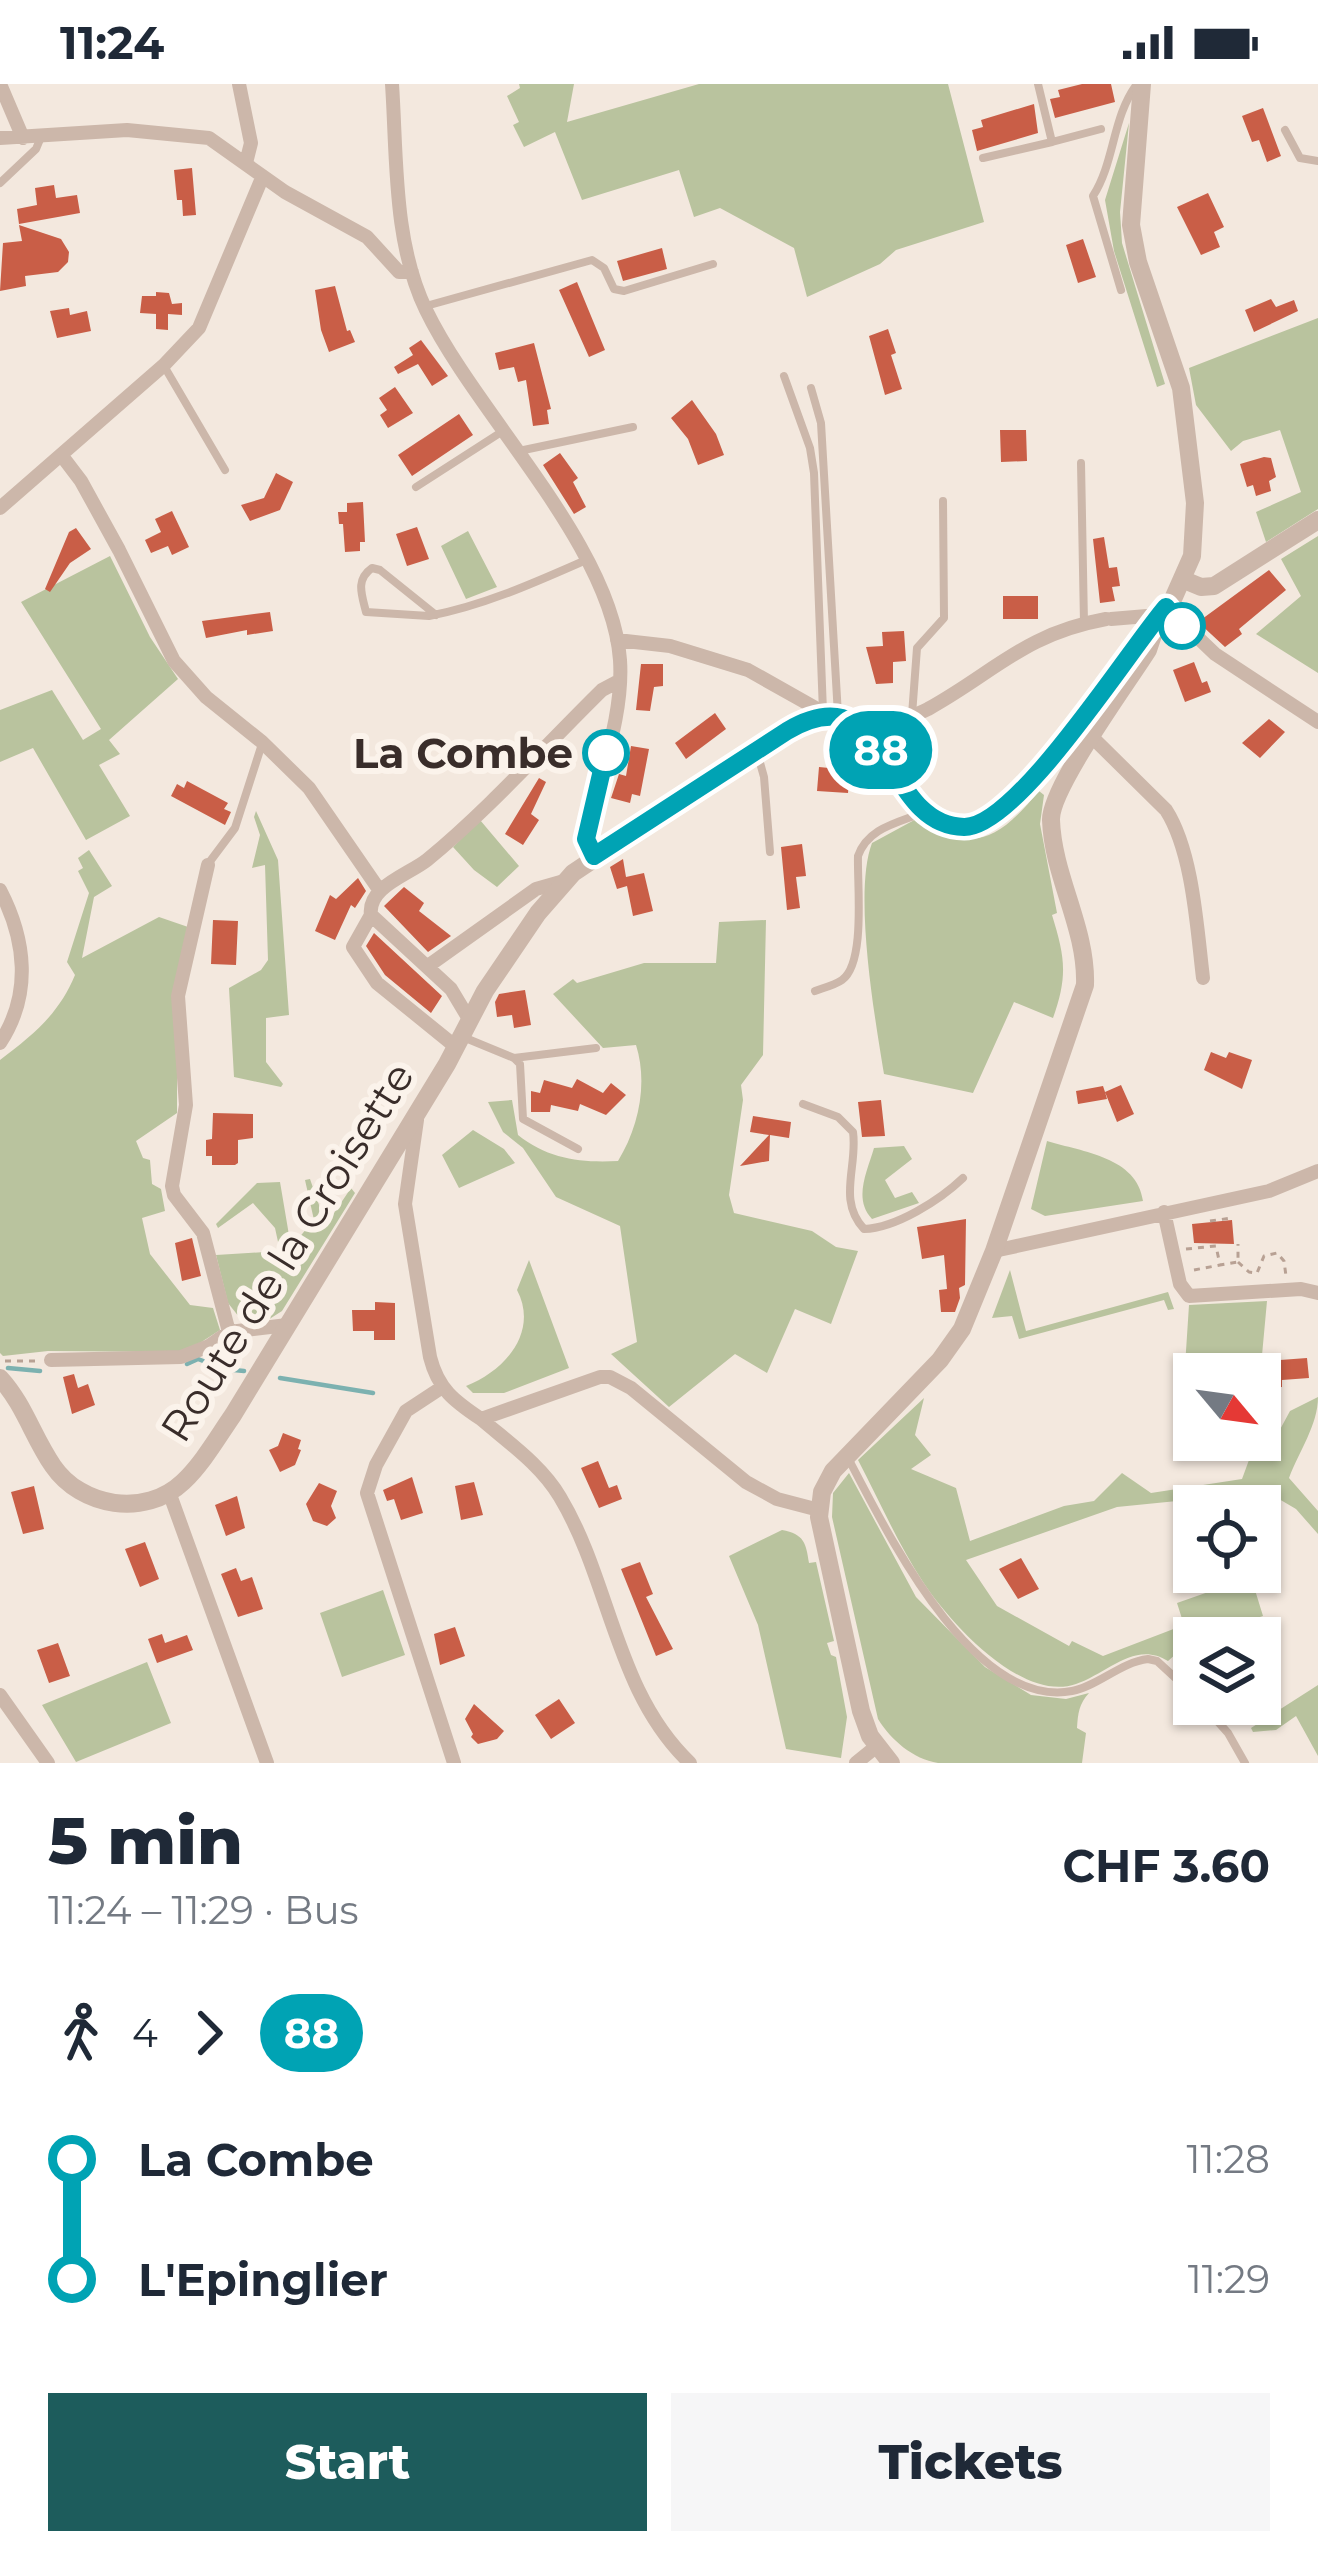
<!DOCTYPE html>
<meta charset="utf-8">
<style>
:root{--surface:#fff;--page:#f6f6f7;--text:#1f2937;--muted:#747a83;--accent:#1d5c5c}
body{margin:0;font-family:Montserrat,sans-serif;background:var(--page);color:var(--text);height:100vh;display:flex;flex-direction:column;font-size:45px;white-space:nowrap}
*{box-sizing:border-box;margin:0}
p{font-size:39px;color:var(--muted)}
.icon{flex:none;width:66px;height:66px;fill:none;stroke:currentColor;stroke-width:2;stroke-linecap:round;stroke-linejoin:round}
.map{position:relative;height:1679px;overflow:hidden}
.side{display:flex;flex-direction:column;background:var(--surface);flex:1}
.side>*{flex:none}
.badge{padding:0 24px;border-radius:39px;font-size:42px;line-height:78px}
.needle{width:78px;rotate:119deg}
.buttons{position:absolute;left:1173px;top:1269px;display:grid;gap:24px}
.buttons a{display:grid;place-items:center;width:108px;height:108px;border-radius:0px;background:var(--surface);box-shadow:0 3px 9px #0004;font-size:60px}
.map>.badge{position:absolute;translate:-50% -50%;box-shadow:0 0 0 6px #fff}
.legs{display:flex;align-items:center;gap:18px;height:132px;padding:0 48px;font-size:39px}
.legs p{margin-inline-start:auto}
.headline{display:flex;align-items:center;justify-content:space-between;height:204px;padding:0 48px}
h1{font-size:66px;font-weight:800;line-height:90px}
.button{display:flex;gap:24px;margin-top:auto;padding:24px 48px}
.button a{flex:1;height:138px;border-radius:0px;background:var(--accent);color:#fff;font-size:48px;font-weight:800;line-height:138px;text-align:center}
.button a+a{background:var(--page);color:var(--text)}
ul{padding:0 48px;list-style:none}
li{display:flex;align-items:center;gap:42px;height:120px;font-size:45px}
li i{display:grid;place-items:center;width:18px;height:100%;margin:0 15px;background:currentColor}
li i::after{content:'';width:30px;height:30px;margin:-15px;border:9px solid;border-radius:50%;background:var(--surface)}
li p{margin-inline-start:auto}
li:first-child i{background:linear-gradient(#0000 50%,currentColor 0)}
li:last-child i{background:linear-gradient(currentColor 50%,#0000 0)}
.status{display:flex;justify-content:space-between;align-items:center;height:84px;padding:0 60px;background:var(--surface);direction:ltr}
.status svg{height:33px;fill:currentColor}
.map>svg:first-child{display:block}
.green{fill:#b9c39e}
.lines{fill:none;stroke-linecap:round;stroke-linejoin:round}
.stream{stroke:#7cb1b0;stroke-width:4.5}
.building{fill:#c95e47}
.path{stroke:#b8a194;stroke-width:3;stroke-dasharray:6 6;stroke-linecap:butt}
.service{stroke:#ccb7aa;stroke-width:8}
.minor{stroke:#ccb7aa;stroke-width:14}
.tertiary{stroke:#ccb7aa;stroke-width:18}
.line-1-casing{stroke:#fff;stroke-width:27}
.line-1{stroke:#00a3b4;stroke-width:18}
.stop-1-dot{fill:#fff;stroke:#00a3b4;stroke-width:6}
.labels{text-anchor:middle;stroke-width:12;stroke-linejoin:round;paint-order:stroke}
.stop-label{font-size:42px;font-weight:bold;fill:#392d2a;stroke:#fbf3eb;text-anchor:end}
.street-label{font-size:42px;fill:#392d2a;stroke:#fbf3eb}
</style>
<div class="status"><b>11:24</b><svg viewBox="0 0 49 12"><path d="M0 12V9h3v3zM5 12V6h3v6zM10 12V3h3v9zM15 12V0h3v12zM26 1h20v11H26zM47 4h2v5h-2z"/></svg></div>
<div class="map">
<svg width="1318" height="1679" viewBox="0 0 1318 1679">
<rect width="100%" height="100%" fill="#f3e8de"/>
<path class="green" d="M519,0H574L567,38L699,0H948L984,138L896,166L880,180L807,213L794,164L720,124L694,133L679,86L582,116L555,48L524,63L513,41L519,38L507,12L520,4Z
M1129,39L1120,128L1122,159L1165,300L1157,303L1114,167L1105,116Z
M1318,234V425L1266,458L1256,428L1301,408L1280,346L1243,357L1231,367L1196,321L1189,284Z
M468,447L497,503L466,515L441,462Z
M1318,452V589L1256,550L1301,512L1281,475Z
M110,472L150,553L178,595L109,656L120,670L99,681L130,732L86,756L33,664L0,678V626L52,606L83,656L101,645L21,518Z
M1039,707L1044,711L1040,740L1057,829L1052,831C1065,873 1068,892 1053,934L1014,918L973,1009L884,990C875,935 853,809 872,759L918,734C974,772 999,755 1039,707Z
M256,727L278,776L289,931L266,934V978L283,1000L281,1003L234,993L229,904L261,886L268,876L265,781L252,784L260,751L254,733Z
M480,736L519,782L497,803L474,786L453,763Z
M89,766L112,802L94,813L82,874L159,833L191,844L177,894V1029L136,1057L143,1074L150,1076L152,1100L161,1105L165,1127L142,1134L150,1170L190,1221L213,1224L220,1246L186,1268L48,1267L3,1272L0,1269V976C33,951 59,930 75,891L67,878L89,809L78,787L83,784L78,774Z
M766,836L763,971L741,1001L743,1016L729,1111L734,1129L812,1147L836,1163L858,1167L831,1240L795,1225L767,1289L735,1270L669,1323L611,1270L637,1258L620,1142L556,1113L523,1064L503,1048L488,1018L512,1016L518,1051C548,1075 581,1079 618,1077C639,1043 648,999 636,961L603,964L553,910L573,895L577,899L644,879H716L719,838Z
M473,1046L504,1065L515,1079L459,1104L442,1071Z
M1047,1057C1083,1068 1137,1073 1143,1117L1045,1132L1031,1125Z
M904,1062L912,1075L885,1096L895,1114L912,1108L919,1119L872,1135C853,1115 867,1088 874,1064Z
M310,1095L326,1141L351,1104L355,1109L282,1227L260,1241L243,1238L228,1219L216,1171L280,1167L275,1144L253,1119L218,1144L216,1140L257,1099L280,1098L291,1163L314,1136L305,1096Z
M529,1176L569,1284L504,1309H473L466,1302C505,1287 539,1248 517,1206Z
M1010,1186L1026,1247L1168,1208L1174,1225L1168,1226L1164,1216L1019,1255L1012,1232L992,1234Z
M1267,1217L1260,1293V1290H1194V1327L1182,1328L1189,1221Z
M1318,1313C1318,1341 1299,1367 1289,1394L1318,1427V1450L1296,1425L1267,1408L1117,1423L966,1476L997,1522L1069,1562L1072,1557L1103,1572L1184,1541L1177,1519L1251,1493L1263,1532L1194,1554L1168,1577C1135,1556 1108,1589 1076,1600C1022,1619 950,1539 923,1498C898,1460 879,1416 858,1376L924,1314L915,1351L931,1371L911,1385L956,1404L970,1457L1064,1422L1094,1417L1122,1389L1151,1409L1242,1395L1249,1376L1263,1377L1290,1327Z
M849,1389L916,1513L985,1583L1031,1611L1066,1615L1089,1609C1079,1620 1078,1629 1077,1644L1086,1649L1082,1679C1041,1679 976,1679 938,1679C913,1675 891,1656 878,1635L832,1433L833,1409Z
M782,1446C804,1450 806,1459 809,1479L816,1478L834,1557L827,1559L831,1571L836,1573L847,1633L841,1674L786,1665L758,1541L729,1472Z
M383,1506L405,1571L342,1593L320,1529Z
M147,1578L171,1639L76,1678L42,1621Z
M1318,1601V1672L1296,1632L1276,1646L1253,1648L1251,1644Z"/>
<g class="lines">
<path class="stream" d="M187,1280L198,1275L224,1285L244,1287
M8,1284L40,1287
M280,1294L373,1309"/>
</g>
<path class="building" d="M1082,0H1111L1115,18L1055,34L1050,15L1060,13L1058,6Z
M1034,20L1038,49L977,67L972,46L983,43L981,36Z
M1263,24L1281,72L1267,78L1259,56L1252,58L1242,32Z
M192,84L196,131L183,132L182,116H177L174,86Z
M54,101L56,114L77,111L80,129L19,140L17,125L37,121L35,104Z
M1208,109L1224,143L1214,148L1220,163L1201,171L1177,123Z
M19,141L61,155L69,168L68,178L58,188L25,192L26,202L0,207L3,159L22,157Z
M1083,155L1096,193L1078,199L1066,161Z
M662,164L667,185L623,197L617,177Z
M577,198L605,266L589,273L559,206Z
M335,202L347,247L350,246L355,258L329,268L321,246L315,206Z
M156,208L169,209L172,220L182,219V231L168,230V246L156,245V230L140,229L142,212H156Z
M1271,215L1276,223L1294,216L1298,227L1254,248L1245,226Z
M69,224L70,231L87,227L91,247L57,254L50,227Z
M888,245L896,269L891,271L902,305L885,311L869,252Z
M421,256L448,292L432,302L418,280L398,290L394,283L413,271L409,264Z
M534,259L551,325L547,326L549,340L533,342L526,296L518,298L514,283L499,286L495,269Z
M395,303L413,329L388,344L380,331L387,326L379,314Z
M692,316L716,350L724,371L698,381L688,355L671,334Z
M459,330L473,351L412,392L398,371Z
M1000,346H1026L1027,377L1001,378Z
M560,369L578,394L573,398L586,423L574,430L543,381Z
M1264,373L1271,374L1276,393L1269,397L1271,407L1256,412L1253,401L1247,403L1240,380Z
M276,389L293,398L280,426L250,437L241,421L264,414Z
M363,418L365,458H360V467L345,468L343,440H339L338,428H347V419Z
M172,427L189,463L172,471L168,462L151,469L145,456L161,448L155,435Z
M417,443L429,475L407,482L396,450Z
M76,444L91,465L70,479L50,508L45,505L69,448Z
M1104,453L1109,484L1117,483L1120,502L1112,503L1115,517L1100,519L1093,455Z
M1269,486L1286,506L1239,545L1242,550L1225,563L1198,538Z
M1003,512H1038V535H1003Z
M270,528L273,547L247,551V546L206,554L202,537Z
M904,547L906,577L893,578V599L876,600L866,563L883,562L882,548Z
M1194,578L1202,599L1207,597L1211,608L1185,618L1173,586Z
M641,580H663V602L654,603L650,627L636,626Z
M715,629L726,645L686,675L675,659Z
M1269,635L1285,648L1260,674L1242,659Z
M631,662L649,665L640,712L632,710L630,719L611,714L619,690L626,692Z
M819,683L850,686L848,709L817,707Z
M539,694L546,698L531,730L539,736L523,761L505,750Z
M187,697L228,719L224,725L231,728L225,741L171,712L177,700L184,704Z
M802,760L806,792L796,793L800,824L787,826L781,763Z
M623,775L626,793L644,789L653,827L633,832L627,802L617,805L610,783Z
M358,794L366,807L355,824L351,821L335,856L315,847L330,811L336,815Z
M404,803L424,819L419,827L451,852L428,868L384,822Z
M213,836L238,837L236,881L211,880Z
M374,849L442,912L431,929L385,891L366,862Z
M525,906L531,941L514,944L512,931L497,933L495,918L499,910Z
M1211,968L1226,974L1229,968L1252,976L1242,1005L1204,986Z
M577,995L603,1009L611,999L626,1011L606,1031L580,1020L578,1027L551,1021L550,1028H531V1007L540,1009L544,996L572,1004Z
M1121,1001L1134,1030L1117,1038L1105,1008L1107,1015L1078,1020L1076,1007L1103,1002L1105,1008Z
M881,1016L885,1052L862,1053L858,1018Z
M213,1029L253,1030V1054L238,1056V1079L235,1081H212V1072H206V1056L212,1055Z
M753,1032L791,1038L789,1054L770,1051L769,1077L740,1082L769,1051L750,1048Z
M966,1135L965,1201L959,1204L960,1214L955,1228H941L939,1206L947,1205L944,1171L922,1175L917,1143Z
M1232,1136L1234,1160L1194,1159L1192,1140Z
M192,1154L201,1192L182,1197L175,1159Z
M375,1218L395,1219V1256H374V1247H353L352,1226H375Z
M1307,1274L1309,1294L1282,1296V1303L1269,1304L1268,1291L1281,1290L1280,1276Z
M74,1290L78,1304L88,1300L95,1321L72,1330L63,1293Z
M283,1349L301,1356L298,1365L301,1366L295,1381L280,1388L269,1366L278,1362Z
M598,1377L609,1404L617,1401L622,1415L599,1424L581,1384Z
M412,1393L423,1429L401,1436L394,1415L387,1417L383,1406Z
M474,1398L483,1431L461,1436L455,1402Z
M319,1399L337,1407L331,1422L336,1434L327,1442L313,1437L306,1420Z
M34,1402L44,1445L23,1450L11,1408Z
M237,1412L245,1444L226,1452L215,1421Z
M145,1458L159,1495L140,1503L125,1465Z
M1021,1474L1039,1505L1018,1515L999,1485Z
M640,1478L653,1510L646,1513L673,1565L656,1572L621,1485Z
M236,1484L241,1497L252,1493L263,1525L238,1533L221,1490Z
M455,1543L465,1572L440,1581L434,1550Z
M162,1550L165,1559L187,1551L193,1566L157,1579L148,1555Z
M58,1559L70,1592L49,1599L37,1566Z
M559,1615L575,1639L551,1655L535,1631Z
M474,1620L504,1647L497,1655L478,1660L471,1653L473,1650L465,1635Z"/>
<g class="lines">
<path class="path" d="M1210,1137L1232,1134
M1186,1165L1216,1162L1220,1181L1238,1178V1160
M1238,1178L1249,1188L1257,1189L1264,1172L1277,1169L1284,1177L1286,1192
M1194,1186L1220,1181
M5,1277H37"/>
<path class="service" d="M1038,0L1052,58L1101,45
M1285,46L1300,74L1318,77
M983,74L1052,58
M0,99L36,65L41,53
M1121,206L1093,112C1115,78 1112,33 1137,0
M426,222L592,176L604,184L614,205L624,207L713,180
M164,282L225,386
M784,292L810,364L814,389L823,628
M811,304L821,339L838,631
M519,367L633,343
M1081,379L1084,539
M416,403L503,347
M436,531L380,486L372,484C355,496 362,511 366,528L429,532C483,522 536,498 586,476
M912,631L917,564L944,534L943,417
M757,668L764,693L770,768
M208,780L235,744L262,660
M815,907C823,904 835,901 842,896C866,879 857,800 858,772C868,744 897,739 922,729
M463,953L514,974L520,980L523,1035L578,1065
M514,974L596,964
M803,1020L838,1033L853,1048C858,1082 837,1116 864,1145C896,1144 940,1116 963,1094
M848,1374C885,1444 972,1626 1072,1607C1098,1602 1121,1578 1148,1575L1157,1577L1194,1611
M1202,1620L1228,1649L1245,1679"/>
<path class="minor" d="M0,0L23,54
M239,0L251,59L246,79
M392,0C397,73 393,158 426,226C476,330 612,461 620,576C624,635 597,697 586,755L594,772
M0,54L127,46L209,54L285,108L367,153L399,188H412
M62,372L81,397L119,466L174,577L206,613L262,658L309,704L380,807
M0,424L164,281L199,244L262,94
M1166,523L1215,570L1318,638
M1111,535L1159,531
M617,556L670,562L748,586L828,631
M865,648C886,641 908,635 928,625C995,588 1024,550 1106,535
M1093,654L1166,726C1193,768 1197,845 1203,894
M208,781L178,912L186,1021L172,1102L174,1111L203,1149L229,1248
M0,806C26,856 32,910 0,959
M371,831L353,863L377,899L456,963
M428,882L536,805L564,797
M469,935L451,905L371,831C367,803 408,791 427,776C489,725 545,662 602,606L619,597
M417,1036L405,1120L430,1273C438,1305 454,1317 481,1335L600,1293H610L631,1304L746,1398L777,1415L819,1426
M1164,1128L1180,1200L1189,1212L1301,1205L1318,1209
M994,1167L1269,1107L1318,1087
M51,1276L181,1273L209,1262L229,1248L287,1241
M441,1304L406,1327L376,1381L367,1409L454,1679
M481,1335C509,1359 541,1381 560,1413C611,1498 615,1608 690,1679
M169,1408L267,1679
M0,1611L48,1679
M856,1679L877,1662"/>
<path class="tertiary" d="M1184,496L1201,503L1214,502L1318,436
M0,1294C24,1320 33,1353 53,1382C81,1423 145,1434 183,1398C203,1379 217,1354 233,1331L447,980L485,907L538,829L573,789L775,654L818,632L842,634L865,648L917,722L929,732L958,743L982,740L1006,724L1067,654L1173,515L1192,472L1195,419L1181,304L1138,178L1131,141L1142,0
M891,1679L870,1652L861,1627L819,1433L822,1408L833,1387L940,1276L962,1245L994,1167L1085,901C1087,844 1053,793 1051,736C1050,704 1128,598 1148,566L1157,539"/>
</g>
<g class="lines">
<defs>
<path id="line-1" d="M606,669L586,755L594,772L787,647C891,585 881,742 964,743C1017,744 1129,566 1166,523L1182,542"/>
</defs>
<use href="#line-1" class="line-1-casing"/>
<use href="#line-1" class="line-1"/>
</g>
<g class="stop-1-dot">
<circle cx="1182" cy="542" r="21"/>
<circle cx="606" cy="669" r="21"/>
</g>
<g class="labels">
<g class="stop-label">
<text x="573" y="684">La Combe</text>
</g>
<g class="street-label">
<text transform="translate(287 1168) rotate(-58)" y="15">Route de la Croisette</text>
</g>
</g>
</svg>
<div class="buttons">
<a><svg class="needle" viewBox="-14 -14 28 28"><path d="M0-13l5 13h-10z" fill="#e53935"/><path d="M0 13l5-13h-10z" fill="#747a83"/></svg></a>
<a><svg class="icon" aria-label="locate" viewBox="0 0 24 24"><circle cx="12" cy="12" r="6"/><path d="M12 2v4M12 18v4M2 12h4M18 12h4"/></svg></a>
<a><svg class="icon" aria-label="layers" viewBox="0 0 24 24"><path d="M12 4l9 5-9 5-9-5zM3 14l9 5 9-5"/></svg></a>
</div>
<b class="badge" style="left:881px;top:666px;background:#00a3b4;color:#fff">88</b>
</div>
<section class="side">
<div class="headline"><div><h1>5 min</h1><p>11:24 – 11:29 · Bus</p></div><b>CHF 3.60</b></div>
<div class="legs"><svg class="icon" aria-label="walk" viewBox="0 0 24 24"><circle cx="13" cy="4" r="2"/><path d="M13 8l-2 6 4 7M11 14l-3 7M7 12l3-4h3l4 4"/></svg>4<svg class="icon" aria-label="forward" viewBox="0 0 24 24"><path d="M9 5l7 7-7 7"/></svg><b class="badge" style="background:#00a3b4;color:#fff">88</b></div>
<ul>
<li><i style="color:#00a3b4"></i><b>La Combe</b><p>11:28</p></li>
<li><i style="color:#00a3b4"></i><b>L'Epinglier</b><p>11:29</p></li>
</ul>
<div class="button"><a>Start</a><a>Tickets</a></div>
</section>
